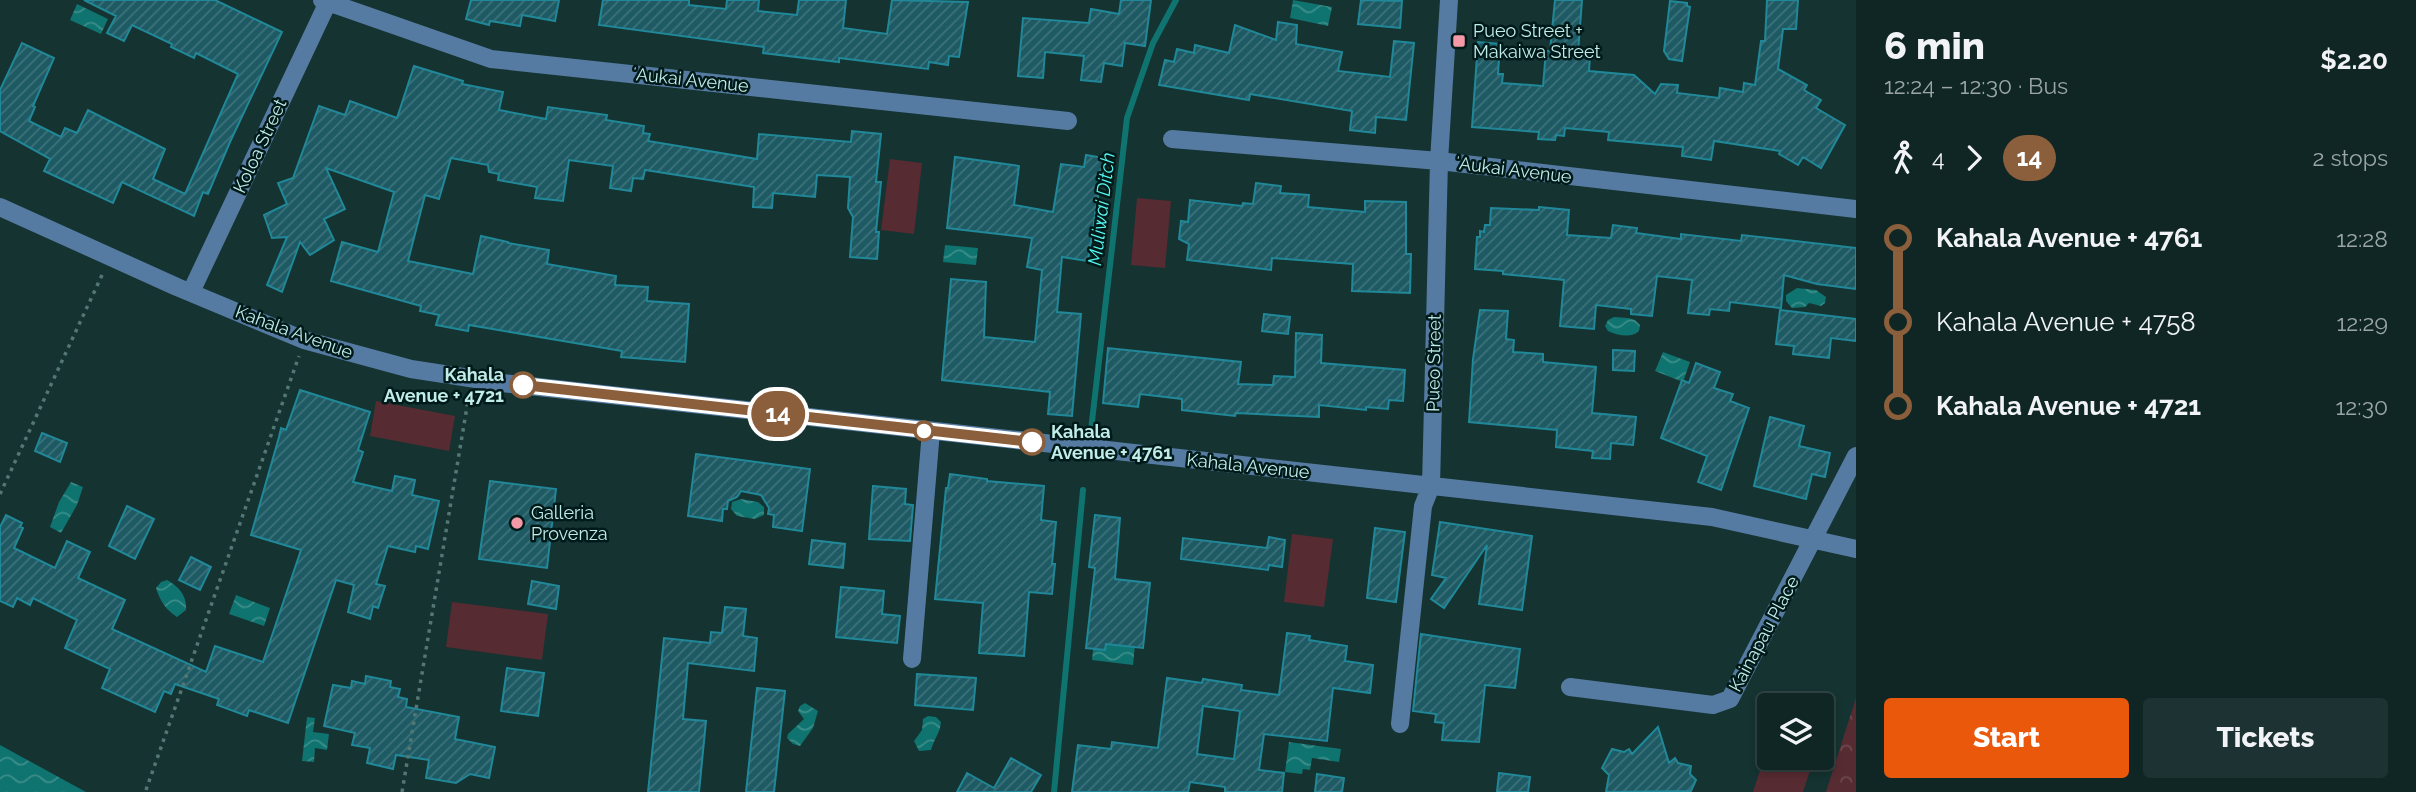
<!DOCTYPE html>
<meta charset="utf-8">
<style>
:root{--surface:#0f2625;--page:#1d3232;--text:#f1f3f6;--muted:#9ba5a7;--line:#2f4342;--accent:#ea580c}
body{margin:0;font-family:Raleway,sans-serif;background:var(--page);color:var(--text);height:100vh;display:flex;flex-direction:column;font-size:26px;white-space:nowrap}
*{box-sizing:border-box;margin:0}
p{font-size:23px;color:var(--muted)}
.icon{flex:none;width:38px;height:38px;fill:none;stroke:currentColor;stroke-width:2;stroke-linecap:round;stroke-linejoin:round}
.map{position:relative;flex:1;overflow:hidden}
.panel{display:flex;flex-direction:column;background:var(--surface);width:560px}
.panel>*{flex:none}
.badge{padding:0 14px;border-radius:23px;font-size:24px;line-height:46px}
.controls{position:absolute;left:1757px;top:693px;display:grid;gap:14px}
.controls a{display:grid;place-items:center;width:77px;height:77px;border-radius:7px;background:var(--surface);box-shadow:0 4px 10px #0003,0 0 0 2px var(--line);font-size:35px}
.map>.badge{position:absolute;translate:-50% -50%;box-shadow:0 0 0 4px #fff}
.legs{display:flex;align-items:center;gap:10px;height:77px;padding:0 28px;font-size:23px}
.legs p{margin-inline-start:auto}
.headline{display:flex;align-items:center;justify-content:space-between;height:119px;padding:0 28px}
h1{font-size:38px;font-weight:800;line-height:52px}
.action{display:flex;gap:14px;margin-top:auto;padding:14px 28px}
.action a{flex:1;height:80px;border-radius:7px;background:var(--accent);color:#fff;font-size:28px;font-weight:800;line-height:80px;text-align:center}
.action a+a{background:var(--page);color:var(--text)}
ul{padding:0 28px;list-style:none}
li{display:flex;align-items:center;gap:24px;height:84px;font-size:26px}
li i{display:grid;place-items:center;width:10px;height:100%;margin:0 9px;background:currentColor}
li i::after{content:'';width:18px;height:18px;margin:-9px;border:5px solid;border-radius:50%;background:var(--surface)}
li p{margin-inline-start:auto}
li:first-child i{background:linear-gradient(#0000 50%,currentColor 0)}
li:last-child i{background:linear-gradient(currentColor 50%,#0000 0)}
main{display:flex;flex:1;min-height:0}
.map>svg:first-child{display:block}
.grass{fill:#572b32}
.park{fill:url(#park-crowns)}
.water{fill:url(#water-waves)}
.lines{fill:none;stroke-linecap:round;stroke-linejoin:round}
.stream{stroke:#0f736f;stroke-width:6}
.building{fill:url(#building-hatch);stroke:#208898;stroke-width:2;fill-rule:evenodd}
.path{stroke:#537775;stroke-width:3.5;stroke-dasharray:3.5 5;stroke-linecap:butt}
.minor{stroke:#567ba2;stroke-width:18}
.line-1-casing{stroke:#fff;stroke-width:16}
.line-1{stroke:#8b5e3c;stroke-width:10}
.poi-dot{fill:#f49aa7;stroke:#001a19;stroke-width:2.5}
.stop-1-dot{fill:#fff;stroke:#8b5e3c;stroke-width:3.5}
.labels{text-anchor:middle;stroke-width:5;stroke-linejoin:round;paint-order:stroke}
.poi-label{font-size:18px;fill:#c0ece9;stroke:#001a19;text-anchor:start}
.street-label{font-size:18px;fill:#c0ece9;stroke:#001a19}
.stop-label{font-size:18px;font-weight:bold;fill:#c0ece9;stroke:#001a19;text-anchor:end}
.water-label{font-size:19px;font-style:italic;fill:#55f9f2;stroke:#001a19}
</style>
<main>
<div class="map">
<svg width="1856" height="792" viewBox="0 0 1856 792">
<defs>
<pattern id="park-crowns" width="20" height="18" patternUnits="userSpaceOnUse" patternTransform="scale(1.75)"><rect width="20" height="18" fill="#572b32"/><path d="M2 6a3 3 0 1 1 6 0M12 15a3 3 0 1 1 6 0" fill="none" stroke="#6d4a50"/></pattern>
<pattern id="water-waves" width="16" height="10" patternUnits="userSpaceOnUse" patternTransform="scale(1.75)"><rect width="16" height="10" fill="#0f736f"/><path d="M0 5q4-4 8 0t8 0" fill="none" stroke="#3b8e8a"/></pattern>
<pattern id="building-hatch" width="6" height="6" patternUnits="userSpaceOnUse" patternTransform="scale(1.75)"><rect width="6" height="6" fill="#1e5a64"/><path d="M-1 1l2-2M0 6l6-6M5 7l2-2" fill="none" stroke="#3d727a"/></pattern>
</defs>
<rect width="100%" height="100%" fill="#143331"/>
<path class="grass" d="M890,159L922,163L914,234L881,230Z
M1137,198L1171,201L1165,268L1131,265Z
M376,401L455,416L449,451L370,436Z
M1292,534L1333,539L1324,607L1284,602Z
M452,602L548,614L542,660L446,647Z
M1769,742V758H1814L1803,792H1753Z"/>
<path class="park" d="M1856,698V792H1826Z"/>
<path class="water" d="M1293,0L1332,7L1328,26L1290,18Z
M77,4L108,19L101,34L70,20Z
M945,245L978,248L976,265L943,262Z
M1797,288L1816,290L1826,297L1825,303L1821,306L1809,303L1805,307L1792,308L1786,301V295Z
M1614,317L1628,318L1635,320L1640,325L1639,331C1631,339 1617,335 1608,331L1605,326L1608,320Z
M1663,352L1690,362L1683,382L1655,371Z
M71,482L83,487L77,505L61,533L50,527L59,502Z
M741,499L758,502L764,507V515L755,519L737,516L731,509L732,502Z
M167,580C179,587 187,595 186,610L177,617C166,610 160,601 156,588L161,582Z
M236,595L270,608L264,626L229,614Z
M1094,640L1135,645L1133,665L1092,660Z
M805,703L818,711L813,728L800,746L793,744L787,738L788,734L804,719L798,711L800,706Z
M928,716L936,717L941,722C940,733 934,739 931,750L919,751L914,741L922,730L923,719Z
M307,717L315,718L313,732L329,734L327,750L315,748L314,762L302,761Z
M1289,742L1341,749L1339,762L1312,758L1310,770L1303,769L1302,774L1285,772Z
M0,745L86,792H0Z"/>
<g class="lines">
<path class="stream" d="M1091,430L1127,118L1153,43L1176,0
M1054,792L1083,490"/>
</g>
<path class="building" d="M84,0H215L282,32L230,142L208,194L203,192L194,216L122,182L113,203L44,171L50,159L0,131V90L22,43L54,58L33,106L35,107L29,121L61,137L65,128L77,133L88,110L165,149L153,179L185,194L238,74L196,53L194,58L171,47L172,44L132,25L124,41L107,33L116,16Z
M471,0H559L555,21L522,15L520,26L490,21L489,25L466,19Z
M603,0H689V5L726,9L727,0H759L758,11L797,15L799,0H846L843,28L887,34L892,0L968,2L959,57L949,56L948,65L929,62L928,69L839,58V62L763,53L764,47L599,25Z
M1121,0H1151L1145,46L1125,43L1122,66L1104,63L1101,82L1081,80L1084,56L1045,52L1043,78L1018,76L1023,18L1089,23L1091,9L1119,14Z
M1361,0L1402,1L1400,28L1358,24Z
M1555,0H1582L1578,53L1590,55L1589,71L1634,75L1655,94L1661,84L1678,85L1677,93L1719,98L1720,88L1743,92L1744,83L1755,85L1761,41H1765L1767,0H1798L1796,29H1783L1778,69L1807,85L1804,90L1821,100L1816,108L1845,125L1821,168L1803,157L1798,165L1779,154L1780,151L1714,141L1711,160L1682,156L1683,147L1608,140L1609,132L1565,128L1564,136L1556,135L1555,140L1538,139L1539,132L1472,127L1478,42L1500,44L1498,74H1503L1502,83L1543,86L1546,51H1550Z
M1670,1L1687,3V6L1690,7L1682,61L1669,59L1664,51Z
M1278,22L1297,25L1296,44L1342,52L1338,71L1390,77L1394,41L1414,43L1406,120L1376,117L1375,133L1350,130L1352,111L1250,94L1249,100L1159,85L1165,60L1174,62L1177,49L1194,53L1195,45L1229,53L1235,25L1276,40Z
M414,66L463,81L462,84L503,92L499,110L546,119L548,107L607,115L606,120L644,126L643,133L650,134L648,141L757,159L759,134L851,142L852,131L881,134L876,182H881L876,232H879L877,259L850,257L853,217L848,208L850,177L817,175L815,197L773,193L772,208L753,207L754,187L645,170L643,179L633,178L631,191L610,188L613,166L569,160L563,201L535,198L537,187L498,180L499,174L489,172L488,165L451,158L439,199L425,195L408,261L473,274L481,236L508,242V243L549,250L547,264L616,276L615,285L648,287L647,301L689,304L685,362L621,357L622,351L469,325L468,331L436,325L439,315L420,311L421,306L331,281L342,242L378,252L394,192L326,168L345,209L324,219L334,240L310,255L300,242L282,292L267,285L287,237L272,238L264,215L287,204L278,183L293,178L319,106L345,115L350,101L397,118Z
M1086,155L1104,158L1088,261L1062,257L1057,312L1081,314L1072,416L1048,414L1050,392L942,380L951,279L986,282L984,337L1035,342L1042,270L1027,267L1032,238L947,228L955,157L1019,166L1014,205L1053,212L1061,164L1084,167Z
M1256,183L1281,186L1280,193L1309,195L1308,207L1365,212V201L1406,202V254H1411L1410,293L1352,291L1353,264L1272,258L1271,270L1187,260L1189,244L1179,239L1181,221L1188,222L1190,200L1242,206L1243,203L1253,204Z
M1539,207L1569,210L1567,235L1611,238L1613,225L1637,228L1636,233L1681,239V234L1741,241L1742,235L1856,248V289L1817,284L1784,275L1781,308L1730,302L1729,311L1710,309L1709,315L1688,313L1692,280L1657,276L1652,316L1631,314V309L1596,305L1594,329L1560,326L1564,280L1503,274V271L1475,269L1477,237H1480V231L1484,232L1485,225H1490L1491,208L1539,210Z
M1480,310L1508,311L1506,339L1514,340L1513,352L1543,354V362L1596,367L1592,413L1636,417L1633,445L1611,443L1610,459L1592,458L1593,451L1556,447L1557,430L1469,422L1473,359Z
M1780,310L1856,319V341L1831,338L1829,358L1793,354L1794,346L1776,344Z
M1264,314L1290,317L1288,334L1262,331Z
M1296,333L1322,335L1321,363L1405,370L1403,401L1389,400L1388,409L1366,407V410L1319,405V417L1236,413L1235,416L1182,410V399L1140,394L1138,407L1103,403L1108,348L1241,362L1238,384L1273,385L1274,376L1295,377Z
M1613,350L1635,351L1634,371L1613,370Z
M1696,363L1720,372L1714,388L1733,394L1730,401L1749,408L1721,490L1698,482L1707,456L1661,438L1682,380L1689,383Z
M300,390L370,412L358,450L363,452L353,482L392,491L395,476L415,480L412,495L439,501L428,549L416,546L415,552L388,546L376,584L385,586L378,608L373,606L370,619L348,612L354,585L336,580L288,723L249,710L247,716L217,705L219,699L175,684L171,694L164,691L155,712L102,688L110,669L65,648L77,620L33,598L30,605L17,598L13,607L0,601V527L6,515L22,523L20,527L23,528L14,548L55,568L67,541L90,552L78,578L125,600L112,629L206,672L215,646L263,662L301,550L251,535L279,437L281,428L286,430Z
M1770,417L1804,426L1799,446L1830,453L1825,477L1812,474L1806,499L1754,486Z
M42,433L67,443L60,462L35,451Z
M696,454L810,469L802,531L773,527L774,515L768,514L769,508L761,495L741,491L737,497L728,501L727,509H723L722,521L688,516Z
M950,474L987,479V481L1044,486L1041,520L1056,522L1052,564H1055L1052,594L1029,592L1024,656L979,653L983,603L935,599L946,488H948Z
M490,481L556,489L547,568L479,559Z
M873,486L906,489L905,504L913,505L910,541L869,539Z
M127,506L154,519L135,559L109,546Z
M1095,515L1120,518L1115,579L1150,583L1143,648L1106,644L1105,650L1086,648L1095,568L1089,567Z
M1440,522L1532,536L1522,610L1479,604L1487,545L1444,608L1431,599L1446,578L1432,575Z
M1375,528L1405,532L1396,602L1367,598Z
M1269,537L1285,540L1282,567L1269,565L1268,570L1181,559L1183,538L1267,548Z
M812,540L845,544L843,568L809,564Z
M191,557L211,567L200,590L179,580Z
M532,581L559,586L556,609L528,604Z
M841,587L884,591L882,614L900,616L897,643L836,637Z
M725,607L746,609L743,636L757,638L754,671L688,663L683,719L706,721L699,792H648L664,638L710,643L711,632L722,633Z
M1287,633L1310,636L1309,640L1347,646L1345,661L1373,665L1370,693L1333,688L1327,741L1264,734L1259,770L1284,773L1282,792H1225V787L1190,782L1188,792H1072L1078,745L1111,749L1112,742L1158,748L1167,678L1202,683L1203,679L1242,685L1241,690L1279,695ZM1203,706L1240,711L1234,759L1197,754Z
M1421,634L1520,649L1515,688L1485,685L1479,742L1442,740L1444,723L1435,722L1436,714L1413,711Z
M507,668L544,673L538,716L501,711Z
M917,674L976,678L973,710L915,705Z
M366,676L391,681L390,687L400,689L398,697L407,699L406,707L459,717L455,739L495,747L489,778L470,774L456,783L426,778L429,760L396,755L393,769L367,763L370,748L352,745L355,733L324,726L333,685L351,688L352,681L365,684Z
M757,688L785,691L774,792H746Z
M1658,727L1669,763L1675,758L1678,763L1691,766L1690,774L1696,780L1691,791L1606,792L1609,775L1602,768L1612,749L1624,752L1629,749L1632,754Z
M1011,758L1041,775L1031,792H957L967,773L994,788Z
M1499,773L1530,777L1528,792H1497Z
M1317,774L1344,778L1342,792H1315Z"/>
<g class="lines">
<path class="path" d="M0,494L103,273
M146,790L299,356
M402,792L469,395"/>
<path class="minor" d="M322,0L491,59L1068,121
M1172,139L1439,161L1856,209
M0,207L177,287L304,340L411,369L502,383L1712,517L1856,549
M191,292L329,0
M912,659L931,431
M1570,687L1713,705L1730,699L1856,456
M1400,724L1423,506L1431,486L1439,161L1449,0"/>
</g>
<g class="lines">
<defs>
<path id="line-1" d="M523,385L1032,442"/>
</defs>
<use href="#line-1" class="line-1-casing"/>
<use href="#line-1" class="line-1"/>
</g>
<g class="poi-dot">
<rect x="1452" y="34" width="14" height="14" rx="3.5"/>
<circle cx="517" cy="523" r="7"/>
</g>
<g class="stop-1-dot">
<circle cx="523" cy="385" r="12"/>
<circle cx="924" cy="431" r="9"/>
<circle cx="1032" cy="442" r="12"/>
</g>
<g class="labels">
<g class="poi-label">
<text x="1473" y="37">Pueo Street +<tspan x="1473" dy="21">Makaiwa Street</tspan></text>
<text x="531" y="519">Galleria<tspan x="531" dy="21">Provenza</tspan></text>
</g>
<g class="street-label">
<text transform="translate(691 80) rotate(6)" y="6">ʻAukai Avenue</text>
<text transform="translate(260 146) rotate(-65)" y="6">Koloa Street</text>
<text transform="translate(1514 170) rotate(7)" y="6">ʻAukai Avenue</text>
<text transform="translate(294 332) rotate(20)" y="6">Kahala Avenue</text>
<text transform="translate(1434 363) rotate(-89)" y="6">Pueo Street</text>
<text transform="translate(1248 466) rotate(6)" y="6">Kahala Avenue</text>
<text transform="translate(1764 634) rotate(-62)" y="6">Kainapau Place</text>
</g>
<g class="stop-label">
<text x="504" y="381">Kahala<tspan x="504" dy="21">Avenue + 4721</tspan></text>
<text x="1051" y="438" text-anchor="start">Kahala<tspan x="1051" dy="21">Avenue + 4761</tspan></text>
</g>
<g class="water-label">
<text transform="translate(1101 209) rotate(-83)" y="7">Muliwai Ditch</text>
</g>
</g>
</svg>
<div class="controls">
<a><svg class="icon" aria-label="layers" viewBox="0 0 24 24"><path d="M12 4l9 5-9 5-9-5zM3 14l9 5 9-5"/></svg></a>
</div>
<b class="badge" style="left:778px;top:414px;background:#8b5e3c;color:#fff">14</b>
</div>
<section class="panel">
<div class="headline"><div><h1>6 min</h1><p>12:24 – 12:30 · Bus</p></div><b>$2.20</b></div>
<div class="legs"><svg class="icon" aria-label="walk" viewBox="0 0 24 24"><circle cx="13" cy="4" r="2"/><path d="M13 8l-2 6 4 7M11 14l-3 7M7 12l3-4h3l4 4"/></svg>4<svg class="icon" aria-label="forward" viewBox="0 0 24 24"><path d="M9 5l7 7-7 7"/></svg><b class="badge" style="background:#8b5e3c;color:#fff">14</b><p>2 stops</p></div>
<ul>
<li><i style="color:#8b5e3c"></i><b>Kahala Avenue + 4761</b><p>12:28</p></li>
<li><i style="color:#8b5e3c"></i><span>Kahala Avenue + 4758</span><p>12:29</p></li>
<li><i style="color:#8b5e3c"></i><b>Kahala Avenue + 4721</b><p>12:30</p></li>
</ul>
<div class="action"><a>Start</a><a>Tickets</a></div>
</section>
</main>
